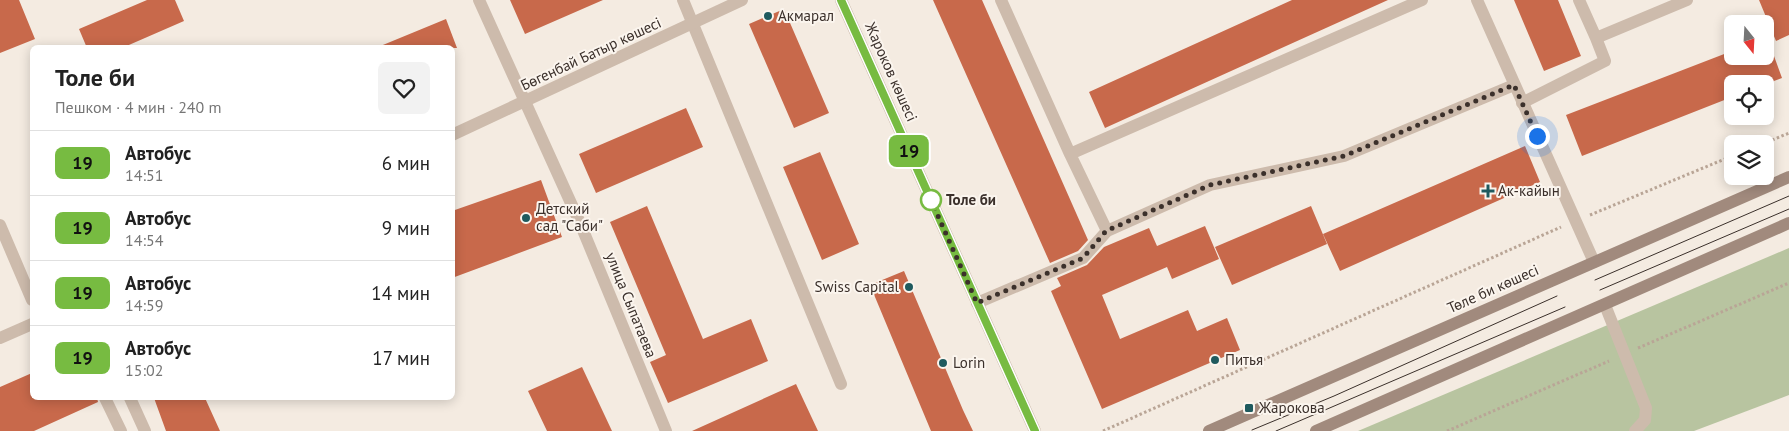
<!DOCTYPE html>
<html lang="ru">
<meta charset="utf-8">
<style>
:root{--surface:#fff;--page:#f2f2f2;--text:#222;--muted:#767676;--line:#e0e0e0}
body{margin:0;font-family:"PT Sans",sans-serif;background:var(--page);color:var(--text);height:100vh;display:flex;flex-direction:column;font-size:19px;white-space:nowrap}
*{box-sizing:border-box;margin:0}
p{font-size:16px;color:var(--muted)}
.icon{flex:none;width:28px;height:28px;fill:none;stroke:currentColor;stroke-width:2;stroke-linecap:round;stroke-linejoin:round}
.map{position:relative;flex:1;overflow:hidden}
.panel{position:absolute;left:30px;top:45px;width:425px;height:355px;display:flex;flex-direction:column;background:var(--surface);border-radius:8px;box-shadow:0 2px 12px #0003}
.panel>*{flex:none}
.badge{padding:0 10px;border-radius:8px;font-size:18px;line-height:32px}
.needle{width:32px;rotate:162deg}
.fabs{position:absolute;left:1724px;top:15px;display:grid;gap:10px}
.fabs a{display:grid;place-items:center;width:50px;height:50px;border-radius:8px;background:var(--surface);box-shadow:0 2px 12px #0003;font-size:25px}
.you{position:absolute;width:25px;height:25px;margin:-12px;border:4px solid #fff;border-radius:50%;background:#1a73e8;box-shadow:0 0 0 8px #1a73e833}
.map>.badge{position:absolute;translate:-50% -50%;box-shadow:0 0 0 2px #fff}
.round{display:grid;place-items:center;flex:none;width:52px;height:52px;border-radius:8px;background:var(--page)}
.summary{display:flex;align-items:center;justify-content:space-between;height:85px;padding:0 25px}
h1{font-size:24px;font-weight:700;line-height:38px}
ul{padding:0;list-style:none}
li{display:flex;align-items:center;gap:15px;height:65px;padding:0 25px;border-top:1px solid var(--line)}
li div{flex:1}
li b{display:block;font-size:19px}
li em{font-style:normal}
li .badge{min-width:55px;font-weight:700;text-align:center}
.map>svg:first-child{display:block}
.green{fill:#b8c4a0}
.building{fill:#c8694b}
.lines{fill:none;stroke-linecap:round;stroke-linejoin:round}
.path{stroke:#b9a596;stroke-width:3;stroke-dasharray:2.5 2.5;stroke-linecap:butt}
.service{stroke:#cdbbac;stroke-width:12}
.minor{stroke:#cdbbac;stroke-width:12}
.tertiary{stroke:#cdbbac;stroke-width:12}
.secondary{stroke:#a18a7d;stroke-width:12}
.tram{stroke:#3b302b;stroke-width:1}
.line-casing{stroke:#fff;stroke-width:11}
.line{stroke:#77bb41;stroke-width:8}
.walk{stroke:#3b302b;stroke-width:5;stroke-dasharray:0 9}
.poi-dot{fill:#1f5a5e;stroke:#fbf5ee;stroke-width:2}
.stop-dot{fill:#fff;stroke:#77bb41;stroke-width:2.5}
.labels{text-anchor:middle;stroke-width:4;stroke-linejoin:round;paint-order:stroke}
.poi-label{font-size:15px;fill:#3b302b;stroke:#fbf5ee;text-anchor:start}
.street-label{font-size:15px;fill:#3b302b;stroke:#fbf5ee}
.stop-label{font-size:15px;font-weight:bold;fill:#3b302b;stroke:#fbf5ee;text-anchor:start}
</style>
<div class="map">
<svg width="1789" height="431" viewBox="0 0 1789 431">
<rect width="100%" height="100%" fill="#f4ebe1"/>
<path class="green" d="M1789,248V395L1694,431H1358Z"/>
<path class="building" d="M0,0H19L35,39L0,53Z
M147,0H175L184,21L122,48H87L79,29Z
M510,0H603L525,34Z
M933,0H982L1088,240L1078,251L1050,263Z
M1292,0H1388L1105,128L1089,92Z
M1514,0H1558L1581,56L1544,71Z
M1759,0H1789V35L1776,41Z
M784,9L829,113L794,128L749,24Z
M446,19L457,48H378V47Z
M1732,51V56H1774L1782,78L1766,84H1732V97L1582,156L1566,115Z
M686,108L703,147L596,193L579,154Z
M1525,146L1540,182L1340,271L1323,234Z
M820,152L859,244L822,260L783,167Z
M541,180L562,237L452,278V211Z
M647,206L703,339L751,319L768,361L668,403L650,362L666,355L610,222Z
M1311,206L1327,244L1232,285L1215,247Z
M1205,226L1219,259L1172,279L1167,267L1102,295L1120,339L1188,310L1197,331L1227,318L1240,350L1102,409L1051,291L1061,286L1057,278L1087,265L1104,247L1149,228L1157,246Z
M904,271L963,410L973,431H931L870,285Z
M582,367L612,431H547L528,391Z
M32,373V398H97L98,402L34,431H0V387Z
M796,384L818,431H692Z
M154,398H205L220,431H166Z"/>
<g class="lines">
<path class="path" d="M1763,144L1789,133
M1590,215L1732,156
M1638,348L1789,283
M1103,431L1561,227
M1447,431L1609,361"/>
<path class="service" d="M479,0L580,223L666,431
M683,0L841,384
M1001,0L1070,154L1422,0
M1579,0L1596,38
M1522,103L1605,61L1596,38L1687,0
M1070,154L1107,231
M977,303L1083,258L1107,231L1210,185L1344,156L1514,85
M1605,305L1646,408L1645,420L1635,431
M105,398L121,431"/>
<path class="minor" d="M1477,0L1594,262
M452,135L742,0
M0,225L32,300
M0,338L32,324
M130,398L145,431"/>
<path class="tertiary" d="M841,0L1035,431"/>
<path class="secondary" d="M1209,431L1789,177
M1316,431L1789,223"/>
<path class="tram" d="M1595,280L1789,196
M1600,290L1789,209
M1252,430L1334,396L1557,296
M1276,431L1565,307"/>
</g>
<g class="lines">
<defs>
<path id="line" d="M841,0L1035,431"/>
</defs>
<use href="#line" class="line-casing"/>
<use href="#line" class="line"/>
<path class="walk" d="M931,200L929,196L977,303L1083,258L1106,231L1210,185L1344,156L1514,85L1537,136"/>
</g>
<g class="poi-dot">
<circle cx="768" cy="16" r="5"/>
<path d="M1485.5 183.5h5v5h5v5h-5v5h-5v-5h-5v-5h5z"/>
<circle cx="526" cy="218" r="5"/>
<circle cx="909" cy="287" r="5"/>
<circle cx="1215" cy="360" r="5"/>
<circle cx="943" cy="363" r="5"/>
<rect x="1244" y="403" width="10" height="10" rx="2.5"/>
</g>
<circle class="stop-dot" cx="931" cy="200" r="10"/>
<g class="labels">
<g class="poi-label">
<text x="778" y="21">Акмарал</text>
<text x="1498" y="196">Ак-кайын</text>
<text x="536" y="214">Детский<tspan x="536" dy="17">сад "Саби"</tspan></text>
<text x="899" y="292" text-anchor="end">Swiss Capital</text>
<text x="1225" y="365">Питья</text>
<text x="953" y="368">Lorin</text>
<text x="1259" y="413">Жарокова</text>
</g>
<g class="street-label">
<text transform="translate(591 54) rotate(-25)" y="5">Бөгенбай Батыр көшесі</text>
<text transform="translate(891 72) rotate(66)" y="5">Жароков көшесі</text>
<text transform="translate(1493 289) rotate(-24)" y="5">Төле би көшесі</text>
<text transform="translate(631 305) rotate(68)" y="5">улица Сыпатаева</text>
</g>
<g class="stop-label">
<text x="946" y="205">Толе би</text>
</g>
</g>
</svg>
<div class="fabs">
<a><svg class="needle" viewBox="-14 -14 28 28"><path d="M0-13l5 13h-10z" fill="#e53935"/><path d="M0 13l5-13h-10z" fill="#767676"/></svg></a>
<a><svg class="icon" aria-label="locate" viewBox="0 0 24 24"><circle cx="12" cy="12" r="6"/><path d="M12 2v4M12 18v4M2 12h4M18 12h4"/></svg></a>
<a><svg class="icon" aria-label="layers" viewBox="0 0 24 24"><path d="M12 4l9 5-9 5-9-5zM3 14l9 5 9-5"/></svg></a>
</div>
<div class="you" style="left:1537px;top:136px"></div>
<b class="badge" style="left:909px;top:151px;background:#77bb41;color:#111">19</b>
<section class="panel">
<div class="summary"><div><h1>Толе би</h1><p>Пешком · 4 мин · 240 m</p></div><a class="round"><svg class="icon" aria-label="heart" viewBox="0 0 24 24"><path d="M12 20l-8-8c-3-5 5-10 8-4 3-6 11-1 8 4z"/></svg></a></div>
<ul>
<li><span class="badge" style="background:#77bb41;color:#111">19</span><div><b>Автобус</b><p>14:51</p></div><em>6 мин</em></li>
<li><span class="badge" style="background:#77bb41;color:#111">19</span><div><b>Автобус</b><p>14:54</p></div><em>9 мин</em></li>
<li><span class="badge" style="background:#77bb41;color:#111">19</span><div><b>Автобус</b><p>14:59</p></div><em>14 мин</em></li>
<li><span class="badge" style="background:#77bb41;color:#111">19</span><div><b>Автобус</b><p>15:02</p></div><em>17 мин</em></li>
</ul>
</section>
</div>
